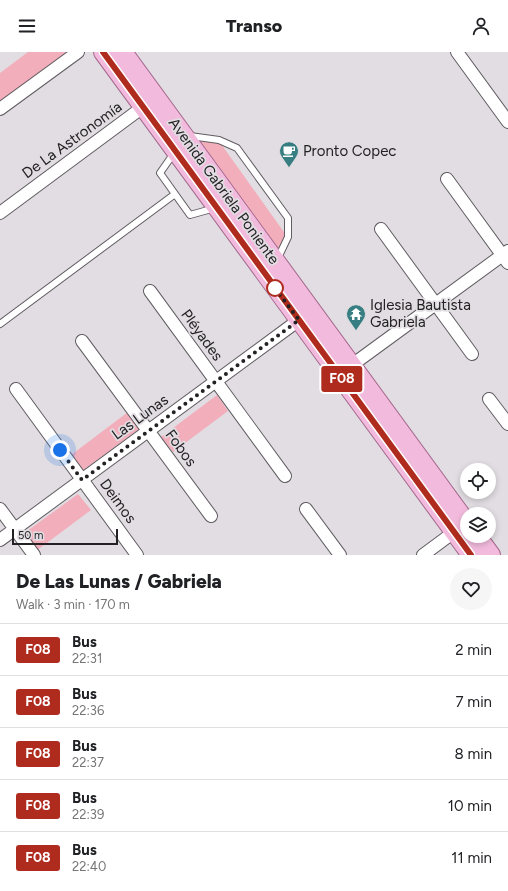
<!DOCTYPE html>
<meta charset="utf-8">
<style>
:root{--surface:#fff;--page:#f6f6f6;--text:#202124;--muted:#757577;--line:#e0e0e0}
body{margin:0;font-family:Figtree,sans-serif;background:var(--page);color:var(--text);height:100vh;display:flex;flex-direction:column;font-size:15px;white-space:nowrap}
*{box-sizing:border-box;margin:0}
p{font-size:13px;color:var(--muted)}
.icon{flex:none;width:22px;height:22px;fill:none;stroke:currentColor;stroke-width:2;stroke-linecap:round;stroke-linejoin:round}
.map{position:relative;height:503px;overflow:hidden}
.side{display:flex;flex-direction:column;background:var(--surface);flex:1}
.side>*{flex:none}
.badge{padding:0 8px;border-radius:3px;font-size:14px;line-height:26px}
.fabs{position:absolute;left:460px;top:411px;display:grid;gap:8px}
.fabs a{display:grid;place-items:center;width:36px;height:36px;border-radius:50%;background:var(--surface);box-shadow:0 2px 6px #0003;font-size:20px}
.scale{position:absolute;left:12px;bottom:10px;width:106px;box-sizing:border-box;padding-left:4px;border:2px solid #232123;border-top:0;font-size:11px;line-height:14px;white-space:nowrap;color:#232123;-webkit-text-stroke:3px #e1dde2;paint-order:stroke}
.you{position:absolute;width:20px;height:20px;margin:-10px;border:3px solid #fff;border-radius:50%;background:#1a73e8;box-shadow:0 0 0 6px #1a73e833}
.map>.badge{position:absolute;translate:-50% -50%;box-shadow:0 0 0 2px #fff}
.round{display:grid;place-items:center;flex:none;width:42px;height:42px;border-radius:21px;background:var(--page)}
.overview{display:flex;align-items:center;justify-content:space-between;height:68px;padding:0 16px}
h1{font-size:19px;font-weight:800;line-height:30px}
ul{padding:0;list-style:none}
li{display:flex;align-items:center;gap:12px;height:52px;padding:0 16px;border-top:1px solid var(--line)}
li div{flex:1}
li b{display:block;font-size:15px}
li em{font-style:normal}
li .badge{min-width:44px;font-weight:700;text-align:center}
header{display:flex;justify-content:space-between;align-items:center;height:52px;padding:0 16px;background:var(--surface);font-size:18px;font-weight:800}
.map>svg:first-child{display:block}
.green{fill:#f3aebb}
.lines{fill:none;stroke-linecap:round;stroke-linejoin:round}
.lane-casing{stroke:#615d62;stroke-width:8}
.street-casing{stroke:#615d62;stroke-width:14}
.primary-casing{stroke:#a4688d;stroke-width:20}
.lane{stroke:#fff;stroke-width:6}
.street{stroke:#fff;stroke-width:12}
.primary{stroke:#f2bbdd;stroke-width:18}
.line-casing{stroke:#fff;stroke-width:9}
.line{stroke:#af2b1e;stroke-width:6}
.walk{stroke:#232123;stroke-width:4;stroke-dasharray:0 7.2}
.stop-dot{fill:#fff;stroke:#af2b1e;stroke-width:2}
.labels{text-anchor:middle;stroke-width:3.5;stroke-linejoin:round;paint-order:stroke}
.street-label{font-size:15px;fill:#232123;stroke:#e1dde2}
.poi-label{font-size:15px;fill:#232123;stroke:#e1dde2;text-anchor:start}
</style>
<header><svg class="icon" aria-label="menu" viewBox="0 0 24 24"><path d="M4 6h16M4 12h16M4 18h16"/></svg>Transo<svg class="icon" aria-label="person" viewBox="0 0 24 24"><circle cx="12" cy="8" r="4"/><path d="M4 21q1-7 8-7t8 7"/></svg></header>
<div class="map">
<svg width="508" height="503" viewBox="0 0 508 503">
<rect width="100%" height="100%" fill="#e1dde2"/>
<path class="green" d="M28,0H67L69,2L0,52V21Z
M184,89H219L286,183L272,209Z
M217,343L228,359L173,400L161,385Z
M128,360L139,377L82,419L71,403Z
M78,442L91,458L36,499L23,482Z"/>
<g class="lines">
<defs>
<path id="lane" d="M190,84L219,88L237,96L288,166V185L278,206
M174,101L160,121L190,163L215,156
M0,272L175,142"/>
<path id="street" d="M457,0L508,70
M0,57L78,0
M447,127L508,211
M0,161L143,55
M381,177L472,302
M150,239L285,424
M82,289L211,464
M352,313L508,199
M16,337L137,503
M489,347L508,372
M0,457L34,503
M306,457L340,503
M0,488L299,268
M423,503L454,480"/>
<path id="primary" d="M103,0L471,503
M123,0L467,471
M477,484L491,503"/>
</defs>
<use href="#lane" class="lane-casing"/>
<use href="#street" class="street-casing"/>
<use href="#primary" class="primary-casing"/>
<use href="#lane" class="lane"/>
<use href="#street" class="street"/>
<use href="#primary" class="primary"/>
</g>
<g class="lines">
<defs>
<path id="line" d="M103,0L471,503"/>
</defs>
<use href="#line" class="line-casing"/>
<use href="#line" class="line"/>
<path class="walk" d="M60,398L82,428L299,268L271,231L275,236"/>
</g>
<defs>
<symbol id="cafe-pin" viewBox="-11 -11 22 30"><path d="M0 17L-7.5 6A9.5 9.5 0 1 1 7.5 6Z" fill="#367e81" stroke="#e1dde2"/><path d="M-5.5-4.5H6V0H3Q3 3.5 0 3.5H-2.5Q-5.5 3.5-5.5 0ZM3-3.2v2h1.7v-2ZM-6 4.5H4V6H-6Z" fill="#fff"/></symbol>
<symbol id="temple-pin" viewBox="-11 -11 22 30"><path d="M0 17L-7.5 6A9.5 9.5 0 1 1 7.5 6Z" fill="#367e81" stroke="#e1dde2"/><path d="M0-6L5-2H3V0L6.5 2.5H4V6H1.5V3h-3V6H-4V2.5H-6.5L-3 0V-2H-5Z" fill="#fff"/></symbol>
</defs>
<g fill-rule="evenodd">
<use href="#cafe-pin" x="278" y="88" width="22" height="30"/>
<use href="#temple-pin" x="345" y="251" width="22" height="30"/>
</g>
<circle class="stop-dot" cx="275" cy="236" r="8"/>
<g class="labels">
<g class="street-label">
<text transform="translate(72 88) rotate(-36)" y="5">De La Astronomía</text>
<text transform="translate(224 139) rotate(54)" y="5">Avenida Gabriela Poniente</text>
<text transform="translate(202 283) rotate(54)" y="5">Pléyades</text>
<text transform="translate(140 365) rotate(-36)" y="5">Las Lunas</text>
<text transform="translate(181 396) rotate(54)" y="5">Fobos</text>
<text transform="translate(118 449) rotate(54)" y="5">Deimos</text>
</g>
<g class="poi-label">
<text x="303" y="104">Pronto Copec</text>
<text x="370" y="258">Iglesia Bautista<tspan x="370" dy="17">Gabriela</tspan></text>
</g>
</g>
</svg>
<div class="fabs">
<a><svg class="icon" aria-label="locate" viewBox="0 0 24 24"><circle cx="12" cy="12" r="6"/><path d="M12 2v4M12 18v4M2 12h4M18 12h4"/></svg></a>
<a><svg class="icon" aria-label="layers" viewBox="0 0 24 24"><path d="M12 4l9 5-9 5-9-5zM3 14l9 5 9-5"/></svg></a>
</div>
<div class="scale">50 m</div>
<div class="you" style="left:60px;top:398px"></div>
<b class="badge" style="left:342px;top:327px;background:#af2b1e;color:#fff">F08</b>
</div>
<section class="side">
<div class="overview"><div><h1>De Las Lunas / Gabriela</h1><p>Walk · 3 min · 170 m</p></div><a class="round"><svg class="icon" aria-label="heart" viewBox="0 0 24 24"><path d="M12 20l-8-8c-3-5 5-10 8-4 3-6 11-1 8 4z"/></svg></a></div>
<ul>
<li><span class="badge" style="background:#af2b1e;color:#fff">F08</span><div><b>Bus</b><p>22:31</p></div><em>2 min</em></li>
<li><span class="badge" style="background:#af2b1e;color:#fff">F08</span><div><b>Bus</b><p>22:36</p></div><em>7 min</em></li>
<li><span class="badge" style="background:#af2b1e;color:#fff">F08</span><div><b>Bus</b><p>22:37</p></div><em>8 min</em></li>
<li><span class="badge" style="background:#af2b1e;color:#fff">F08</span><div><b>Bus</b><p>22:39</p></div><em>10 min</em></li>
<li><span class="badge" style="background:#af2b1e;color:#fff">F08</span><div><b>Bus</b><p>22:40</p></div><em>11 min</em></li>
</ul>
</section>
